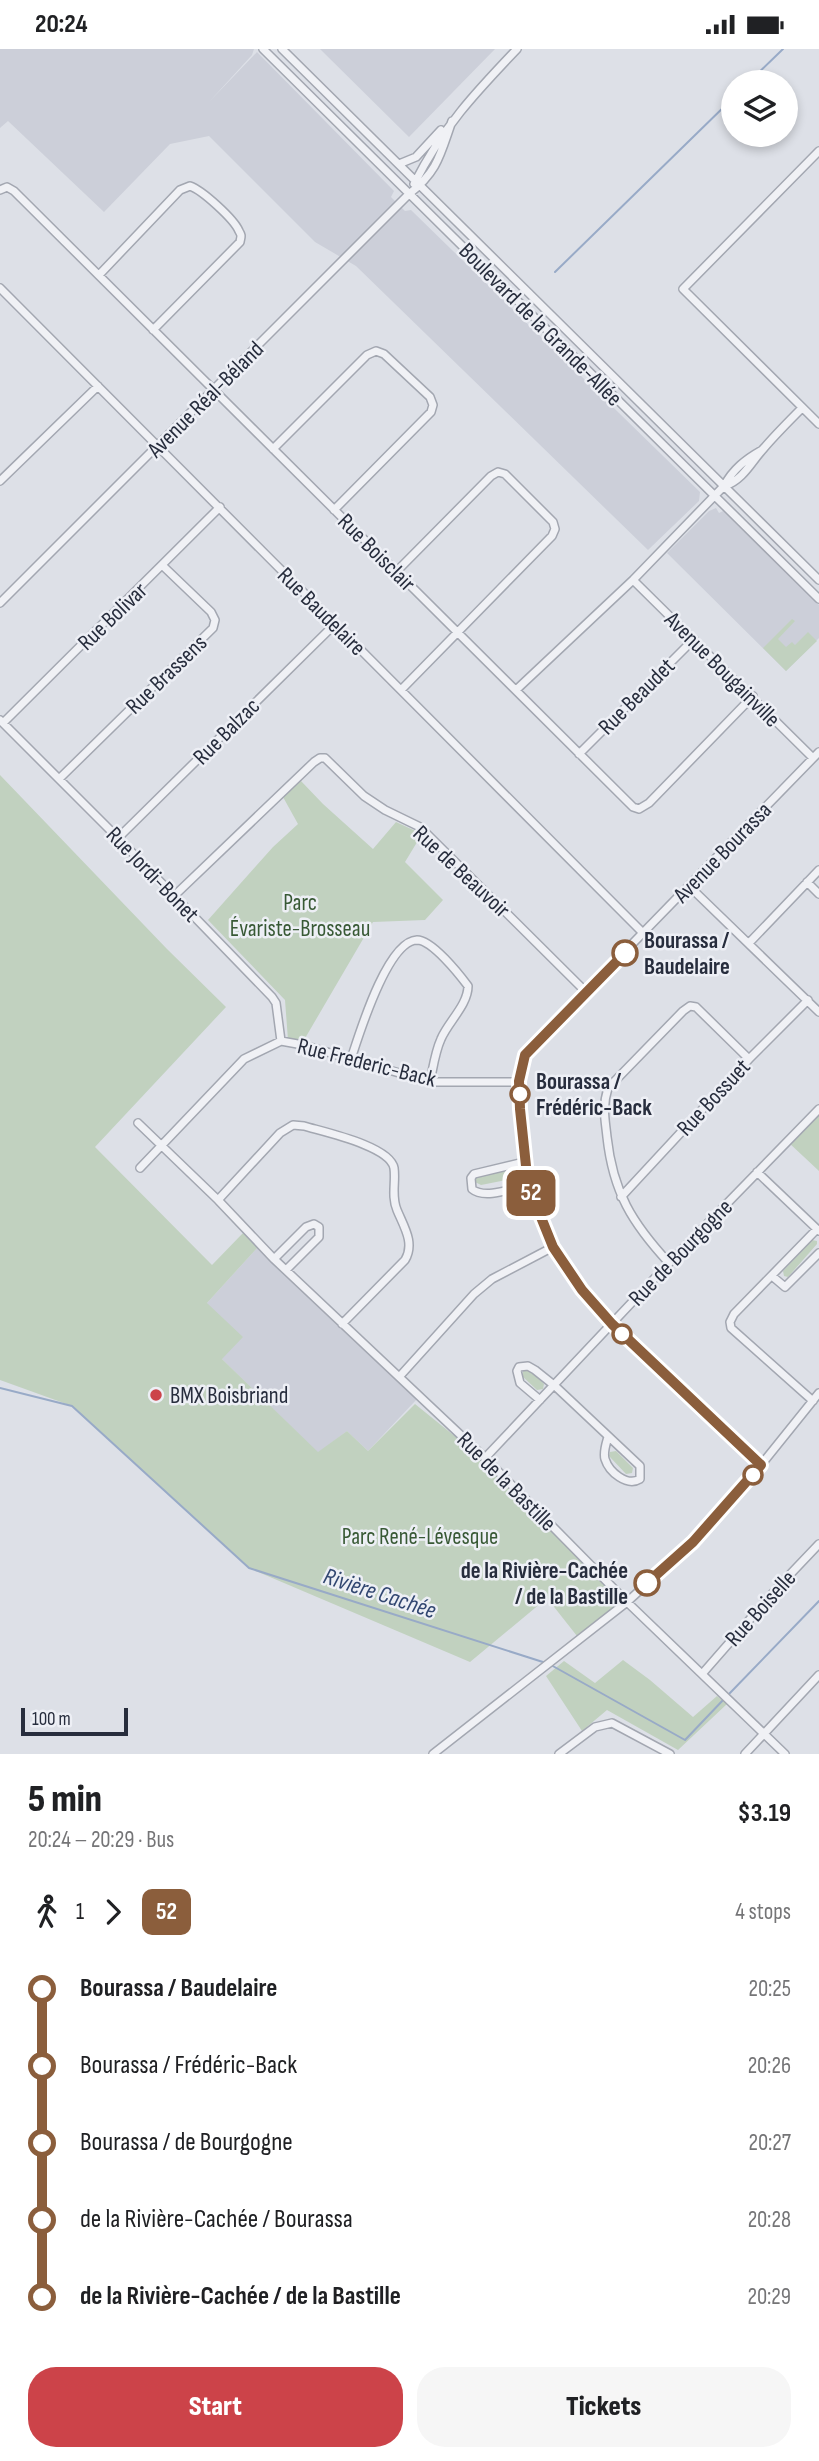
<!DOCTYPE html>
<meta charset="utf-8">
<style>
:root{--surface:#fff;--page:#f6f6f6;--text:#202124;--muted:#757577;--accent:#cc4349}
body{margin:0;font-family:"Sofia Sans Condensed",sans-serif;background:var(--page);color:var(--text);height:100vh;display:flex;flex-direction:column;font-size:26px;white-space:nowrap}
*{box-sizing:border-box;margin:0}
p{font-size:23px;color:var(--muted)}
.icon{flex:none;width:38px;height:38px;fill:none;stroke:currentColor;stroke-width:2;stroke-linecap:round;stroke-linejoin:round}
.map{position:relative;height:1705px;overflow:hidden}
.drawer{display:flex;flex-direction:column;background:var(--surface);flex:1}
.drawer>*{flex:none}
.badge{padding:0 14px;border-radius:10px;font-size:24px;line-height:46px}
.buttons{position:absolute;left:721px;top:21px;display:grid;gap:14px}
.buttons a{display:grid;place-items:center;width:77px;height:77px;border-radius:50%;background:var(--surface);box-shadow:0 4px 10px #0003;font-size:35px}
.scale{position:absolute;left:21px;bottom:18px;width:107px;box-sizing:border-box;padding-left:7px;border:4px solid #272d3d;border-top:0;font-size:19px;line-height:24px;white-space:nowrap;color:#272d3d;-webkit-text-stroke:5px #edeff5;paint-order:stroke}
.map>.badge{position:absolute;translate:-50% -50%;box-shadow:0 0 0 4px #fff}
.legs{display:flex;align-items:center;gap:10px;height:77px;padding:0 28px;font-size:23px}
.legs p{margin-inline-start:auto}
.head{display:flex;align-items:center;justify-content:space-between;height:119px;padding:0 28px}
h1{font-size:38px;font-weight:800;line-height:52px}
.cta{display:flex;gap:14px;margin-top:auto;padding:14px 28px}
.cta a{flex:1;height:80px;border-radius:28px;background:var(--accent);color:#fff;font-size:28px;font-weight:800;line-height:80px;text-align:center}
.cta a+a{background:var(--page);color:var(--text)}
ul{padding:0 28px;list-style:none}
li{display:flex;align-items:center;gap:24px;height:77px;font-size:26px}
li i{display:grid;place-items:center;width:10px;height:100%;margin:0 9px;background:currentColor}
li i::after{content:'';width:18px;height:18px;margin:-9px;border:5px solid;border-radius:50%;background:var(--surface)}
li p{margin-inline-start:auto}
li:first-child i{background:linear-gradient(#0000 50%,currentColor 0)}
li:last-child i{background:linear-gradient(currentColor 50%,#0000 0)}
.status{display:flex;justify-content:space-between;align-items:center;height:49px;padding:0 35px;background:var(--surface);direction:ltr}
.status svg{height:19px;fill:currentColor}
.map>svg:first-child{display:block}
.built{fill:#cccfd9}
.green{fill:#c1d1bf}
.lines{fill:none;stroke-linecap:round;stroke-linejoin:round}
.stream{stroke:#98aac7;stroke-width:2}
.minor-casing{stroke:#a3a7b1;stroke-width:10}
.minor{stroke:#f0f1f5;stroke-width:7}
.line-1-casing{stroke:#fff;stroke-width:16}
.line-1{stroke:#8b5e3c;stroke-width:10}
.stop-1-dot{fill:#fff;stroke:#8b5e3c;stroke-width:3.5}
.poi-dot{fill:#cc4349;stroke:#edeff5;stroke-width:2.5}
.labels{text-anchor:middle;stroke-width:5;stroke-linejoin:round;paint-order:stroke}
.street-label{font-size:23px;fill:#272d3d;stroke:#edeff5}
.park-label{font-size:23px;fill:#385935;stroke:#edeff5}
.stop-label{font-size:23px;font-weight:bold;fill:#272d3d;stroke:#edeff5;text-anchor:start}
.poi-label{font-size:23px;fill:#272d3d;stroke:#edeff5;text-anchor:start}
.water-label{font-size:24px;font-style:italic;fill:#324771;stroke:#edeff5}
</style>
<div class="status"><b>20:24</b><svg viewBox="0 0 49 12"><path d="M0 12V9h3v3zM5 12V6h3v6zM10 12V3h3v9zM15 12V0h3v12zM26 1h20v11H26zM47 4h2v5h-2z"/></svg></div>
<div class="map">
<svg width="819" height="1705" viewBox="0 0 819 1705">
<rect width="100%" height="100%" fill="#dde0e7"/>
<path class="built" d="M0,0H254L252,6L209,53L257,3L394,142L391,148L405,162L411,161L700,443L699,452L648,501L356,217L315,193L209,87L170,95L104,163L8,72L0,79Z
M320,0H495L409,88Z
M716,459L719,464L723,462L819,556V589L786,622L667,504L709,462Z
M258,1198L417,1350L368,1402L347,1382L318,1404L222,1310L207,1254Z"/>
<path class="green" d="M792,570L795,572L778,590L786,598L792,593L795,596L808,583L817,592L786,622L763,599Z
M0,726L167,900L226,958L95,1098L212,1216L243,1184L258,1198L207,1254L243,1288L222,1310L318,1403L347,1382L368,1402L415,1355L483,1410L624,1552L577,1587L547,1549L470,1613L249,1519L72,1357L0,1331Z
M301,732L323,755L373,800L396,773L422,785L405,813L443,851L425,871L373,873L304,991H288L285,951L208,871L273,798L298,775L283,748Z
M819,1060V1122L788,1093Z
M514,1117L519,1123L516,1129L481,1136L475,1133L476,1123Z
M812,1191L817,1192V1195L788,1228L784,1227L783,1222Z
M524,1319L530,1320L544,1335L543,1340L537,1341L522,1327Z
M616,1402L633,1419L632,1424L626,1425L609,1407L610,1403Z
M623,1611L650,1631L693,1668L717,1647L727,1655L678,1701L607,1661L582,1682L546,1627L564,1612L595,1634Z"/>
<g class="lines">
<path class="stream" d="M749,33L783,0
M555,223L733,49
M0,1339L72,1357L249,1519L546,1614
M551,1616L685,1691L725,1649
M729,1645L819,1552"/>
<defs>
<path id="minor" d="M263,0L819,550
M282,0L819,531
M819,102L683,240L819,375
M399,115L416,108L441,81
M414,135C443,78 474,45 517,0
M0,141L7,138L14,142L633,758L639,760L649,754L753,647
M99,226L180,141L190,137C202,141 234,170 239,182C242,187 241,187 240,193L153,281
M0,239L644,885
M273,400L367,306L376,302L384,305L430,348L433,356L431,363L334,461
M0,432L98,337
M725,437C744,430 751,413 764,399C776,385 789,372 802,359
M396,523L491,427L498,423L505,425L553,473L555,480L552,487L401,641
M633,531L813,709
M0,554L409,145C438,122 440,106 452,72
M516,641L633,531L724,437C733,420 746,410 762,401
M0,671L118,789L272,948L276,954L281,992
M3,674L220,458
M579,705L694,590
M59,730L213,579L215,571L211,563L163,517
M118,789L335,575
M807,833L819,845
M689,837L819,963
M174,847L314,713L320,709H325L364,747L385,761L420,778L587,944
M749,894L819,821
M351,1010C359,986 387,892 417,891C432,891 459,925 468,937C468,956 448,973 441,990C435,1003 433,1019 430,1033
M138,1074L218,1151L274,1210L485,1409L627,1553L785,1705
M524,1113L474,1125L471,1129L472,1140C485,1151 513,1139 528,1136
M140,1119L244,1010L281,992L303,996L430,1033H519
M757,1123L819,1182
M621,1148L749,1010L808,951
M218,1151L280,1084L293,1076L304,1077C324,1083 390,1097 394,1119C396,1133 391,1147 397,1161C404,1178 415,1194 405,1211L342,1275
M274,1210L306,1178L314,1175L319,1178V1188L286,1221
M669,1214C632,1174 613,1143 607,1088C605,1069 602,1058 608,1039L683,962L690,957L696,958L749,1010
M772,1227L785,1238L819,1204
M400,1327L474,1245L492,1230L553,1198
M540,1351L520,1334L517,1322L519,1318L528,1317L535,1321L555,1337L640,1417V1430C627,1438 609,1423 605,1410C603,1403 606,1395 608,1388
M813,1352L731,1279L730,1273L734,1265L817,1180
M485,1409L669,1214L819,1060
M761,1416L612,1275L581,1241L553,1198L528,1136L524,1113L519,1033L525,1005L819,703
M702,1625L779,1537L819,1495
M433,1705L627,1553L693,1493L761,1416L819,1344
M559,1705L595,1678L612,1674L670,1705
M745,1705L819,1626"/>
</defs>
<use href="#minor" class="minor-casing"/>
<use href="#minor" class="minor"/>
</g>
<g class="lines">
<defs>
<path id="line-1" d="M625,904L525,1006L519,1032L520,1060L528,1136L553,1198L582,1241L612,1275L761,1416L693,1493L647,1534"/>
</defs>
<use href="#line-1" class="line-1-casing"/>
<use href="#line-1" class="line-1"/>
</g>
<g class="stop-1-dot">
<circle cx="625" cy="904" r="12"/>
<circle cx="520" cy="1045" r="9"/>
<circle cx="622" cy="1285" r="9"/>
<circle cx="753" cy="1426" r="9"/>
<circle cx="647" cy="1534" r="12"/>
</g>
<circle class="poi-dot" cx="156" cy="1346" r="7"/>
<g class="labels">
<g class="street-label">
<text transform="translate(541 275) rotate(45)" y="8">Boulevard de la Grande-Allée</text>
<text transform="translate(205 350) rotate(-45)" y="8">Avenue Réal-Béland</text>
<text transform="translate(377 503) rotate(45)" y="8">Rue Boisclair</text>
<text transform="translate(322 562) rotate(45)" y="8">Rue Baudelaire</text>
<text transform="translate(112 567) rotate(-44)" y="8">Rue Bolivar</text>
<text transform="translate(723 620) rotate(45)" y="8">Avenue Bougainville</text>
<text transform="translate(166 625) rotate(-44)" y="8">Rue Brassens</text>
<text transform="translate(636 647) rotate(-45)" y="8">Rue Beaudet</text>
<text transform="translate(226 682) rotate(-45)" y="8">Rue Balzac</text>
<text transform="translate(722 803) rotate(-46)" y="8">Avenue Bourassa</text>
<text transform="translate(462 822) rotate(43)" y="8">Rue de Beauvoir</text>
<text transform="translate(153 825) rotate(46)" y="8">Rue Jordi-Bonet</text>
<text transform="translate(367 1013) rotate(14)" y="8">Rue Frederic-Back</text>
<text transform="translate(713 1048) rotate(-47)" y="8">Rue Bossuet</text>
<text transform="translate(680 1203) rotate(-46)" y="8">Rue de Bourgogne</text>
<text transform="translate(507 1432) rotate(45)" y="8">Rue de la Bastille</text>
<text transform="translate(760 1559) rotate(-48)" y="8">Rue Boiselle</text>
</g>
<g class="park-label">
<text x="300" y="861">Parc<tspan x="300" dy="26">Évariste-Brosseau</tspan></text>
<text x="420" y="1495">Parc René-Lévesque</text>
</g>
<g class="stop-label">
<text x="644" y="899">Bourassa /<tspan x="644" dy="26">Baudelaire</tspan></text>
<text x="536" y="1040">Bourassa /<tspan x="536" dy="26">Frédéric-Back</tspan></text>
<text x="628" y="1529" text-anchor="end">de la Rivière-Cachée<tspan x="628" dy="26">/ de la Bastille</tspan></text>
</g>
<g class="poi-label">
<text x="170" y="1354">BMX Boisbriand</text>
</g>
<g class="water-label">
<text transform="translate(380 1544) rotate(18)" y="8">Rivière Cachée</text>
</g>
</g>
</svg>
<div class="buttons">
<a><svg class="icon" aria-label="layers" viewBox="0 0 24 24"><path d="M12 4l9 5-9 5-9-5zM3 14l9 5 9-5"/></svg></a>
</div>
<div class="scale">100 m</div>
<b class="badge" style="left:531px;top:1144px;background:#8b5e3c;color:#fff">52</b>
</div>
<section class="drawer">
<div class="head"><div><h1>5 min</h1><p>20:24 – 20:29 · Bus</p></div><b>$3.19</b></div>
<div class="legs"><svg class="icon" aria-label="walk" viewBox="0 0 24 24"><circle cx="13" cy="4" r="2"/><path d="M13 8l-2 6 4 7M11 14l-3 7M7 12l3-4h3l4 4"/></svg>1<svg class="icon" aria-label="forward" viewBox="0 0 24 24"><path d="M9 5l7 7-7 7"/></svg><b class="badge" style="background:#8b5e3c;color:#fff">52</b><p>4 stops</p></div>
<ul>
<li><i style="color:#8b5e3c"></i><b>Bourassa / Baudelaire</b><p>20:25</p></li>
<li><i style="color:#8b5e3c"></i><span>Bourassa / Frédéric-Back</span><p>20:26</p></li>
<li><i style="color:#8b5e3c"></i><span>Bourassa / de Bourgogne</span><p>20:27</p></li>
<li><i style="color:#8b5e3c"></i><span>de la Rivière-Cachée / Bourassa</span><p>20:28</p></li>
<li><i style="color:#8b5e3c"></i><b>de la Rivière-Cachée / de la Bastille</b><p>20:29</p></li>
</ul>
<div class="cta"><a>Start</a><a>Tickets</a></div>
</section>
